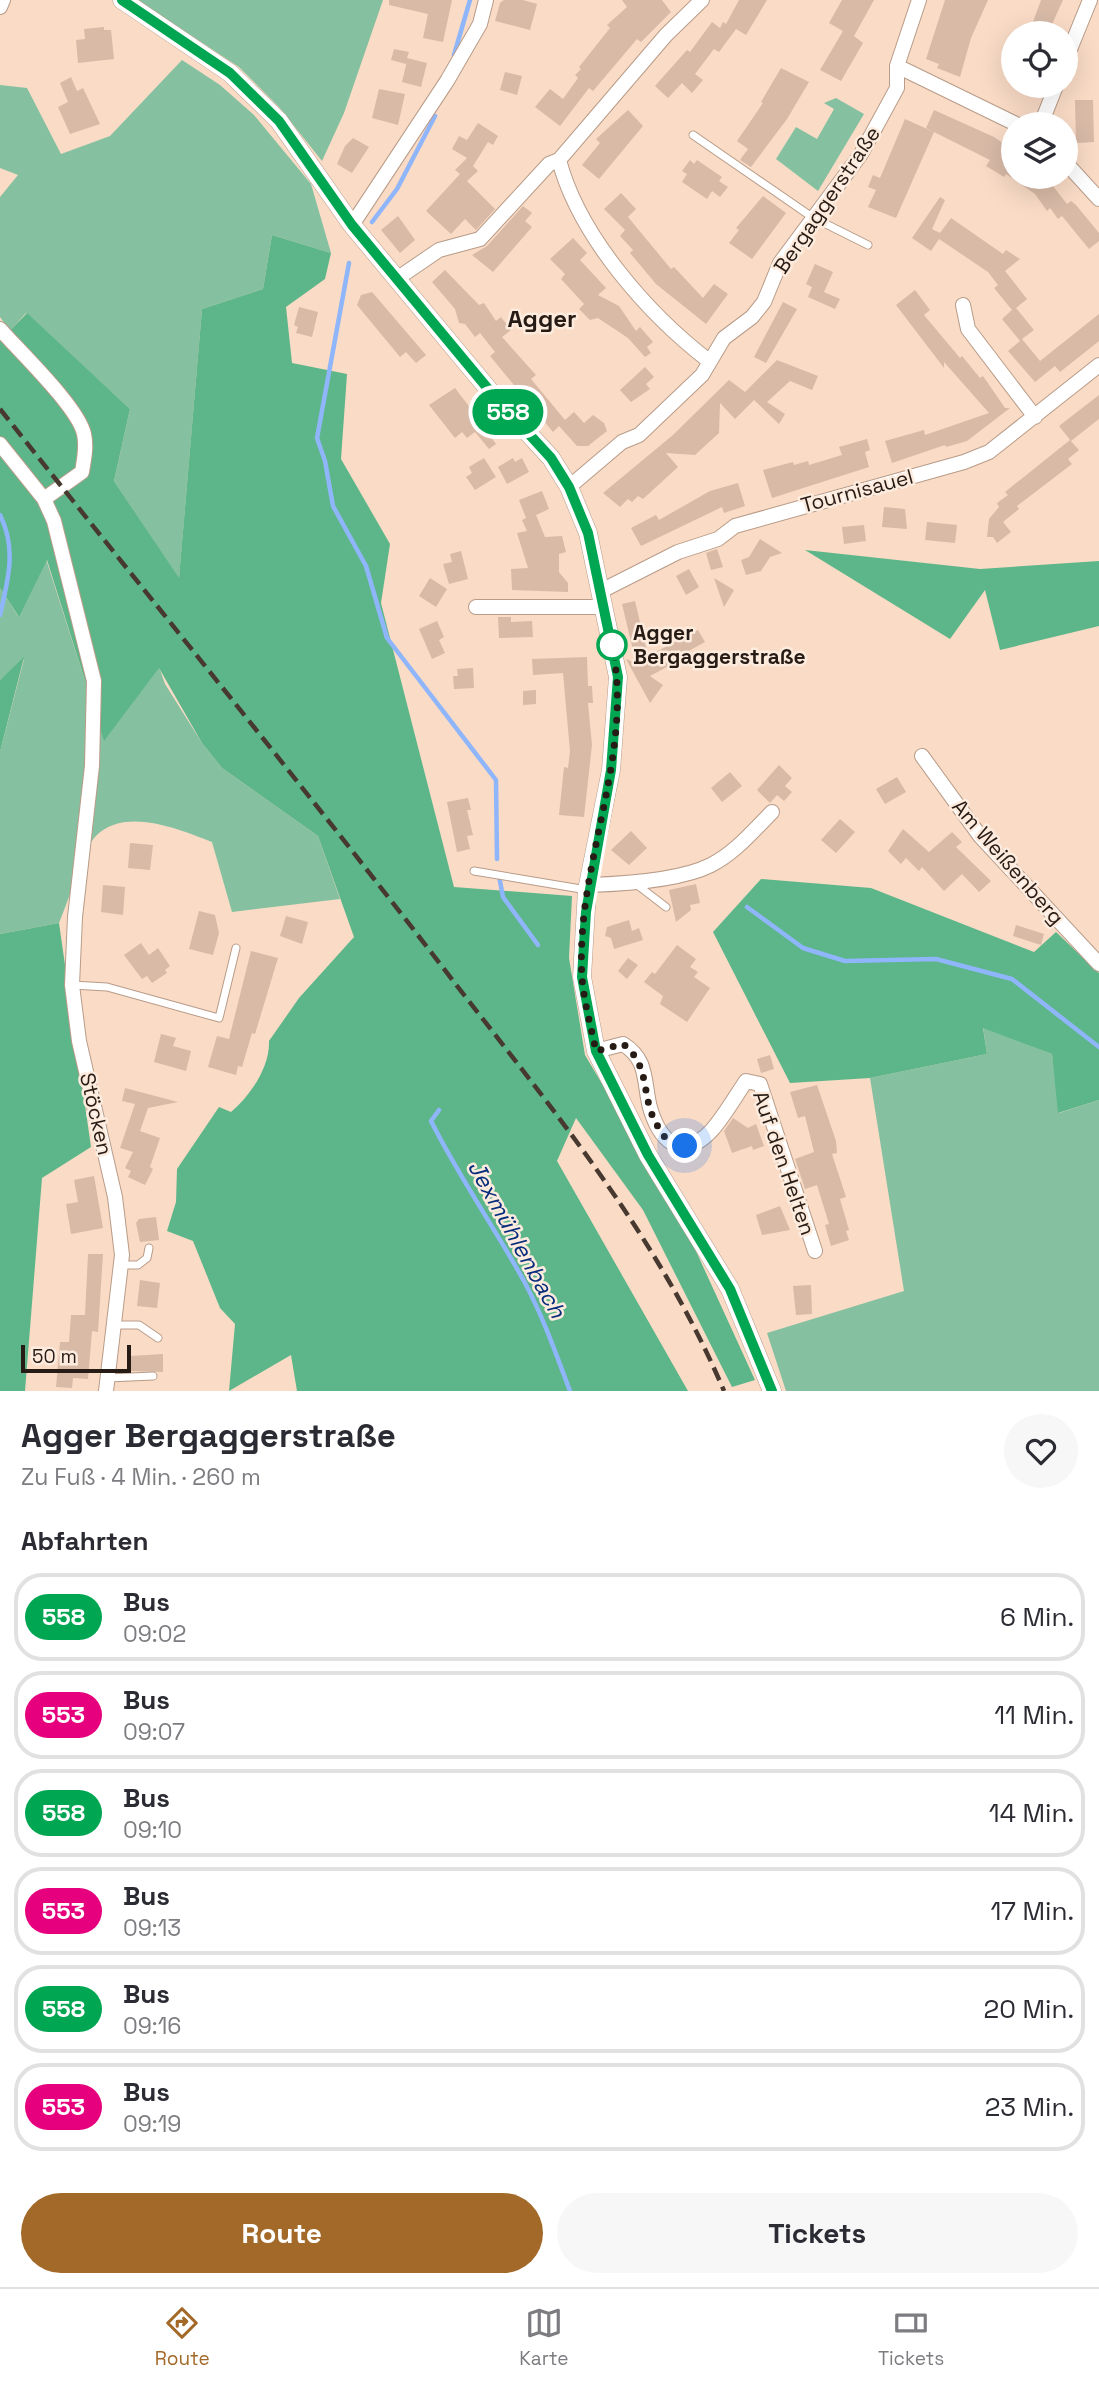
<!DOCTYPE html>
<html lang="de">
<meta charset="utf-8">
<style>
:root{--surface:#fff;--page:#f7f7f7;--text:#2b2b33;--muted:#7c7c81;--line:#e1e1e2;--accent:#a36928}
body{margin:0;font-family:"Space Grotesk",sans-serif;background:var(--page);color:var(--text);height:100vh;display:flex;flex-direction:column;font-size:26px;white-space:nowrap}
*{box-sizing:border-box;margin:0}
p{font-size:23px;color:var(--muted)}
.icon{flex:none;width:38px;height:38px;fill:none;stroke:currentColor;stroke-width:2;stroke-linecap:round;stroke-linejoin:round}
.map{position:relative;height:1391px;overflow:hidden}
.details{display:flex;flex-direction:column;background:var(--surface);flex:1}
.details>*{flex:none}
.badge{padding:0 14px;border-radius:23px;font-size:24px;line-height:46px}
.buttons{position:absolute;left:1001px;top:21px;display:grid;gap:14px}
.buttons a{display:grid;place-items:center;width:77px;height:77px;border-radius:50%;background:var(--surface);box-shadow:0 7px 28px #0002;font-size:35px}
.scale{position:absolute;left:21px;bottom:18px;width:110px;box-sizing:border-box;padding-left:7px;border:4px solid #271c15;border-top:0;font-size:19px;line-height:24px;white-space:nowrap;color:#271c15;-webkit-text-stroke:5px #fdebde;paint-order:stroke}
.you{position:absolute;width:35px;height:35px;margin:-18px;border:5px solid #fff;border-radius:50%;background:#1a73e8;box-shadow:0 0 0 10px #1a73e833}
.map>.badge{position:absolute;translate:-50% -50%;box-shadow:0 0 0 4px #fff}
h2{padding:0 21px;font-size:26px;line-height:63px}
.round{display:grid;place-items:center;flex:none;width:74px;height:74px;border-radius:37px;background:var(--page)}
.summary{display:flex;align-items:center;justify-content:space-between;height:119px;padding:0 21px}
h1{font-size:33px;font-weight:700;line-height:52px}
.primary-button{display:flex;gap:14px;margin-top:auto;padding:14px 21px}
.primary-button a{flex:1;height:80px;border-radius:42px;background:var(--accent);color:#fff;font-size:28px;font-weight:700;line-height:80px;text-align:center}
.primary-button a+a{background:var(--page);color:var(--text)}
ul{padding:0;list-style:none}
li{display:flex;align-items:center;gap:21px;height:88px;margin:0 14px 10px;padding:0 7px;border:4px solid var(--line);border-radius:28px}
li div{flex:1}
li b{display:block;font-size:26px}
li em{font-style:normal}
li .badge{min-width:77px;font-weight:700;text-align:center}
.dock{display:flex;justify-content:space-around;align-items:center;height:98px;border-top:2px solid var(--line);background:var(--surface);font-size:19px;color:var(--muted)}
.dock a{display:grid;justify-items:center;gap:4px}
.dock .selected{color:var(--accent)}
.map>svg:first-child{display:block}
.green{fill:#85c1a0}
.forest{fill:#5db689}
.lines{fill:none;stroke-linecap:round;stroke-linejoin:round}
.stream{stroke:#8fb5fb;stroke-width:4.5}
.building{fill:#d8baa7}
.service-casing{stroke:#b89c89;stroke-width:9}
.minor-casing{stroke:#b89c89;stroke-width:16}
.tertiary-casing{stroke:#b89c89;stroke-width:19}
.service{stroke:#fff;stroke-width:7}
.minor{stroke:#fff;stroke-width:14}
.tertiary{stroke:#fff;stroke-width:18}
.rail{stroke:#473930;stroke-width:4.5;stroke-dasharray:14 7;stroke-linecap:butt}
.line-casing{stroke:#fff;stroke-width:16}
.line{stroke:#00a651;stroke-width:10}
.walk{stroke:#271c15;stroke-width:7;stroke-dasharray:0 12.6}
.stop-dot{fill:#fff;stroke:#00a651;stroke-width:3.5}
.labels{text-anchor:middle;stroke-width:5;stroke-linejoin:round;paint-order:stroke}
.street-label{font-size:21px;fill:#271c15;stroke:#fdebde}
.stop-label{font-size:21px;font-weight:bold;fill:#271c15;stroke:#fdebde;text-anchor:start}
.water-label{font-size:23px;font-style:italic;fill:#062d7b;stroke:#fdebde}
.quarter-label{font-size:24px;font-weight:bold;fill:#271c15;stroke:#fdebde}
</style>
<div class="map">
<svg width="1099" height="1391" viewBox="0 0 1099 1391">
<rect width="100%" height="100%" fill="#f9dbc6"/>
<path class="green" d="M137,0H383L344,113L322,161L279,107L239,67Z
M182,60L220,85L254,115L311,184L331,253L272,235L263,289L202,309L179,579L114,481L130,409L26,313L10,331L0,317V197L18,175L0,168V85L27,88L61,154L110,136Z
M836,98L864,114L818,191L776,159L796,127L817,139L834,109L824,103Z
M46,559L104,740L159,667L165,684L202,743L222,768L318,836L340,899L232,912L212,842C180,830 123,805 94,838C86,847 66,907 59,923L0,934V752L24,659L0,680V588L18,616Z
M983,1027L1052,1054L1059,1113L1099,1100V1391H786L767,1333L904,1291L870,1078L987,1054Z"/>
<path class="forest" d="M272,235L331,253L325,279L286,307L292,363L347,374L341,459L390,544L381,603L454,887L572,896L569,958L585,1055L679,1214L755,1380L732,1387L643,1210L576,1118L557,1161L688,1391H297L291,1355L229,1391L235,1324L220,1308L193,1241L167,1231L176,1202L177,1169L219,1107L231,1112C250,1096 270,1067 269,1041L299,998L354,937L318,836L222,768L202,743L159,668L104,741L47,560L19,617L0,588V341L27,313L130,409L114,481L179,578L202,309L263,289Z
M805,550L980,569L1099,561V626L1000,650L985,590L950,639Z
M24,657L0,752V680Z
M761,879L871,888L1034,952L1056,932L1099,973V1100L1058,1113L1052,1054L983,1028L987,1054L870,1078L790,1083L713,932Z
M59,923L91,1147L42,1178L25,1391H0V934Z"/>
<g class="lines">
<path class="stream" d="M454,55L470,0
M372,222L397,189L435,116
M349,263L317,438L325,461L333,506L366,566L387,638L496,780L497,859
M0,515C17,549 8,580 0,615
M499,876L503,897L538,945
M747,907L803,948L845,961L936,959L1012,979L1099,1047
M439,1110L431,1121C459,1177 495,1228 525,1283C544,1319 556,1354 570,1391"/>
</g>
<path class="building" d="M389,0H452L443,42L423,38L428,14L389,5Z
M504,0H523L537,4L530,30L495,21L500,3Z
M622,0H662L671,12L641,42L637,39L593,91L589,88L560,126L535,107L550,89L563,99L578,78L575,75L581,69L579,67L610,28L607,25L627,7Z
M739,0H767L746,35L736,29L719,52L714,49L695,74L703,80L692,93L682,83L668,98L655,86L687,50L690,52L712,22L720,28L723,22L726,24Z
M842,0H874L854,36L863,43L841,81L820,70L843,31L829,23Z
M945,0H988L971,38L960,77L937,68L939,64L926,59Z
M1041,0H1063L1048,33H1029Z
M104,27V30H111L114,59L78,63L76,40L85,39L84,29Z
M394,49L409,52L407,58L427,63L421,87L402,82L407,61L406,64L391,60Z
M781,68L809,82L787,119L751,167L740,160L748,149L737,141L763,103L761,102Z
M505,72L522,76L517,95L500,90Z
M71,77L77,91L83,88L100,124L70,134L58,107L68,102L60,83Z
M379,89L405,94L398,125L372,118Z
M1075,100H1093L1094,142L1076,143Z
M628,110L643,126L599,179L582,165L600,143L596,139Z
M934,110L994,137L1013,150V177H1046L1067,204L1071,201L1076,205L1099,233V241L1089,249L1062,216L1058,219L1050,208L1047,211L1035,194L1006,174L1004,177L986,166L990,160L926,128Z
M905,119L934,132L896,218L868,207L876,190L868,187L873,175L880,178Z
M478,123L498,136L493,145L488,142L473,166L478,171L467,181L495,209L476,230L465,219L451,234L426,211L460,174L455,170L467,158L452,149L459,136L467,140Z
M353,138L369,147L352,173L337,164L345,146Z
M690,160L694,164L697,160L722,177L719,181L728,187L720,197L712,191L707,199L682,182L687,174L682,171Z
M621,193L636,209L628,217L671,269L674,267L703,298L714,284L728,294L706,324L656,284L630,253L633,250L620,236L625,230L604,209Z
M763,196L786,213L752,259L729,243L739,230L736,228Z
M940,197L945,200L932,229L940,233L951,218L1003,254L1006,250L1020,259L1005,271L1027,299L1016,308L1034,330L1022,339L1040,361L1099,314V341L1060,372L1055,366L1035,382L1008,351L1020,341L1002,319L1012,310L994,288L998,285L988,272L939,239L931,251L912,238Z
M523,206L532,213L525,221L532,227L493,272L472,255L487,246Z
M398,216L415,240L400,253L381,230Z
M573,238L587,253L580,260L606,288L598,295L619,306L636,331L640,327L653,342L647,347L651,353L645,357L628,338L598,318L590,320L579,309L584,304L561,279L565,274L550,259Z
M815,264L833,272L824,292L840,299L835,309L808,297L812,287L806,284Z
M445,270L479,305L484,303L496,321L501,317L511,330L502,337L536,375L531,379L565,420L574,412L584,423L593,415L604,423L607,431L588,446H577L559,426L553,432L490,356L495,352L480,333L475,337L465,324L459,323L455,309L432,282Z
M915,290L930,310L924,315L960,358L962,356L980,378L983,376L1005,408H1010L967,441L946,447L945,445L892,463L885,441L924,430L925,435L989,413L944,362V368L896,305Z
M372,292L426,355L416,363L406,352L400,357L357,305L361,295Z
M783,302L797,309L766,363L754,357Z
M299,307L318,312L312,337L296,333L298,327L294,325Z
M777,360L818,376L812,390L790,381L767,402L785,414L779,424L754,400L735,419L720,403L719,433L695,455L666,453L678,467L643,499L638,496L632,502L628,499L620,507L603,493L673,435L729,380L745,392Z
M645,367L654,377L646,384L650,389L631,402L620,390Z
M455,388L484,426L487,424L495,434L491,437L496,444L489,449L475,432L467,438L462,432L455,438L429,405Z
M1099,395V419L1071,441L1059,426Z
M867,439L870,450L865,452L869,467L772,498L763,470L793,462L794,465L808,461L809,465L842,455L839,447Z
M1070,440L1079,450L1068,459L1072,464L1017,506L1019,509L1003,522L1011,532L997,543L993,537H987L989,519L999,507L997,503L1008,495L1005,492Z
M484,458L496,477L475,490L466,477L472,473L469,467Z
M513,458L515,462L522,458L529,472L507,484L498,467Z
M738,483L745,506L724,513L722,507L641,546L631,528L656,515L659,520L710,491Z
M542,491L549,509L536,515L545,537L562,536L566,552L559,554V572L568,583V592L512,590L511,569L528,568L517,533L527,531L522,520L526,518L519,500Z
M884,507L905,509L907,529L882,527Z
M927,522L957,525L955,543L925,540Z
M864,525L866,541L844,544L842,527Z
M760,539L782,553L770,557L761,571L746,575L741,560L749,557Z
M717,549L723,567L711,570L706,553Z
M461,551L468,579L449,584L443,564L452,562L450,554Z
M689,569L699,587L686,595L676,576Z
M430,578L447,589L436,607L419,596Z
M714,578L734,590L724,607Z
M635,601L648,656L698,630L705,642L685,653L687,656L650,676L663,685L650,703L626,659L636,663L622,604Z
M498,617H511V622L532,621L533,637L499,638Z
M437,621L444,637L439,640L445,653L432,659L419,629Z
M587,657L588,686H592L593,703H588L592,745L584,817L559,815L564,767L568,768L570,751L563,673L533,675L532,659Z
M473,668L474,688L454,689L453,676H458L457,669Z
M536,690V704L523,705V691Z
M779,765L792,778L785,786L792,792L784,801L777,795L770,803L757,790Z
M730,772L742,786L722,802L711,788Z
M897,777L906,792L885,804L876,789Z
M468,798L471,810H467L473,835L467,836L470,849L457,852L447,802Z
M840,819L855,832L836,853L821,840Z
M903,829L929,852L952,832L962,842L956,847L991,881L979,892L962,874L944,891L922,867L919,871L906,858L901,864L888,851Z
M631,831L647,848L629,865L611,850Z
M130,843L153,845L150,870L128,868Z
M696,884L700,903L690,905L691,910L676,922L669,890Z
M103,885L125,887L123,915L101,912Z
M199,911L215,915L219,933L213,955L189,949Z
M286,916L308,922L302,944L280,936Z
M629,920L632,931L639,928L643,940L614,949L611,938L605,936L607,927Z
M1016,925L1044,934L1041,945L1013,936Z
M141,943L149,955L158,948L170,966L165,970L167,973L152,983L147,976L142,979L124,955Z
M677,945L696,959L690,967L698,972L694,977L710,988L687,1022L660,1004L663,996L644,982L652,972L655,974Z
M251,951L278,958L255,1034L252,1033L242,1067L238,1066L236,1075L208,1067L217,1036L229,1039Z
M628,958L638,965L627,979L618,971Z
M161,1034L176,1038L173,1046L191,1051L186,1071L154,1062Z
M770,1055L774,1069L761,1073L757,1059Z
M817,1085L836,1141L837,1153L832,1154L846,1197L840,1199L849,1230L846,1231L849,1240L831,1246L825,1225L829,1224L817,1185L805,1189L795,1159L814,1152L805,1116L798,1118L790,1092Z
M125,1088L178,1102L148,1108L140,1131L160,1138L150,1167L153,1169L145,1185L128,1177L131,1171L125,1168L133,1152L120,1148L135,1104L122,1101Z
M733,1118L748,1128L756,1124L764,1146L753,1150L752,1146L732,1153L724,1131Z
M94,1176L103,1228L71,1234L66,1204L78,1202L74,1180Z
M780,1206L790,1230L762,1235L756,1215Z
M156,1217L159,1240L140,1242L136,1223L139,1219Z
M88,1254H103L98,1332L92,1331L88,1379L73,1378L72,1388L56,1387L60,1342H69L71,1315H85Z
M140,1280L160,1283L157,1308L137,1306Z
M811,1285L812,1314L796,1315L793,1286Z
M163,1354V1372L131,1371L130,1356Z"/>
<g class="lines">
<defs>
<path id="service" d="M693,135L812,217L868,245
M474,871L587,890
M636,884L666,907
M72,985L107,987L219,1018L236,948
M122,1265H138L147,1258L149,1248
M113,1325H139L158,1338
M108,1378L153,1376"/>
<path id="minor" d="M702,0L666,35L559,160C579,236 648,314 709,361
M0,7L3,0
M1066,59L1090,0
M897,66L1016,124
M1041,124L1056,86
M1066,163L1099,199
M352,225L447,81L480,24L486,0
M398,278L439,250L480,239L549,164L559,160
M963,305L968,329L1035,417
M0,329C20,352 78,407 84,434C87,447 84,459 82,472L44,499
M0,444L44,499L54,521L94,681L92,766L75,917L72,985L79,1041L115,1197L122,1255L106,1391
M569,487L622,442L639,435L702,375L724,338L752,317L764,302L780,263L861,154L897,88V66L919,0
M601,591L678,552L718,539L735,526L964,462L989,452L1099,365
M476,607H603
M922,756L980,836L1099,964
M588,885C622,884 681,880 711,865C735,853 753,831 772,812
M596,1051L623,1044C631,1049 637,1055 641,1064C647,1079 646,1096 651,1111C662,1145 684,1160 712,1130C725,1115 735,1097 746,1081L760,1084L815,1251"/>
<path id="tertiary" d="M122,0L230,73L279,121L352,225L494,396L551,458L569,487L588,533L618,677L611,770L587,890L582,977L596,1051L648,1155L730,1289L772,1391"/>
</defs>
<use href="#service" class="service-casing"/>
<use href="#minor" class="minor-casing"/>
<use href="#tertiary" class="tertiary-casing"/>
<use href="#service" class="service"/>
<use href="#minor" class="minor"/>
<use href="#tertiary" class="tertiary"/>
<path class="rail" d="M0,409C151,600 306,789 454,982C554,1111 660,1239 724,1391"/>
</g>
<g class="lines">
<defs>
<path id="line" d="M122,0L230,73L279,121L352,225L494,396L551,458L569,487L588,533L618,677L611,770L586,912L582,977L596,1051L648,1155L730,1289L772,1391"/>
</defs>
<use href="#line" class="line-casing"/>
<use href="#line" class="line"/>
<path class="walk" d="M612,645C629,726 601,807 588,887C583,915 580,950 582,978C584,1002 591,1027 596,1051L623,1044C646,1062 643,1084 650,1109C654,1122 662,1134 670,1144L685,1146"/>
</g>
<circle class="stop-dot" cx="612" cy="645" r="14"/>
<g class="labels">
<g class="street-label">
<text transform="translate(827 200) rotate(-56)" y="7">Bergaggerstraße</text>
<text transform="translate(857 491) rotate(-15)" y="7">Tournisauel</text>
<text transform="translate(1008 862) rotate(49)" y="7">Am Weißenberg</text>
<text transform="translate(96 1114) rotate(77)" y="7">Stöcken</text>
<text transform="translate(784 1163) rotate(71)" y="7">Auf den Helten</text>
</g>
<g class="stop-label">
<text x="633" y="640">Agger<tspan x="633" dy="24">Bergaggerstraße</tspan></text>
</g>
<g class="water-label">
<text transform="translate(517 1239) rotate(61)" y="8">Jexmühlenbach</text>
</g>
<g class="quarter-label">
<text x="542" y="327">Agger</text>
</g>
</g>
</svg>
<div class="buttons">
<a><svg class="icon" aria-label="locate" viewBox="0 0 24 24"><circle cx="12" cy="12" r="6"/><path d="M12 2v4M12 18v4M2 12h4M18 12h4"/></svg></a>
<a><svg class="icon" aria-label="layers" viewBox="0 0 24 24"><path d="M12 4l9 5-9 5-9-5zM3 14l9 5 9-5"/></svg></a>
</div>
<div class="scale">50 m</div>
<div class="you" style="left:685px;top:1146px"></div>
<b class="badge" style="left:508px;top:412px;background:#00a651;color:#fff">558</b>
</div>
<section class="details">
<div class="summary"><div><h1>Agger Bergaggerstraße</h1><p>Zu Fuß · 4 Min. · 260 m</p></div><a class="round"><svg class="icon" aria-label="heart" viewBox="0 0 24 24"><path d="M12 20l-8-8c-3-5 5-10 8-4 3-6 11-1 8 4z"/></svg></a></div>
<h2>Abfahrten</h2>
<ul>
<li><span class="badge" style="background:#00a651;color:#fff">558</span><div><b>Bus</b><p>09:02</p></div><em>6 Min.</em></li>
<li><span class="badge" style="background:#e6007e;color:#fff">553</span><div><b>Bus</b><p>09:07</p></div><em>11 Min.</em></li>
<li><span class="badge" style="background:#00a651;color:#fff">558</span><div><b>Bus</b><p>09:10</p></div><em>14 Min.</em></li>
<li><span class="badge" style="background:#e6007e;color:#fff">553</span><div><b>Bus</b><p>09:13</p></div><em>17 Min.</em></li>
<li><span class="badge" style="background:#00a651;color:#fff">558</span><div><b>Bus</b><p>09:16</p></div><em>20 Min.</em></li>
<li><span class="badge" style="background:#e6007e;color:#fff">553</span><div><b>Bus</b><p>09:19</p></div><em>23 Min.</em></li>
</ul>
<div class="primary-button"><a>Route</a><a>Tickets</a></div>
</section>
<nav class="dock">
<a class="selected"><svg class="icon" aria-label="directions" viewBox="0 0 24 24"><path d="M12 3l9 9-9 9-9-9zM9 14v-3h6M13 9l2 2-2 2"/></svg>Route</a>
<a><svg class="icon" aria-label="map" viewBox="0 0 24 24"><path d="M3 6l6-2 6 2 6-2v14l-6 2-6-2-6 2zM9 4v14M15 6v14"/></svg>Karte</a>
<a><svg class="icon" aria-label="tickets" viewBox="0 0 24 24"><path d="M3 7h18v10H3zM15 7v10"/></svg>Tickets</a>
</nav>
